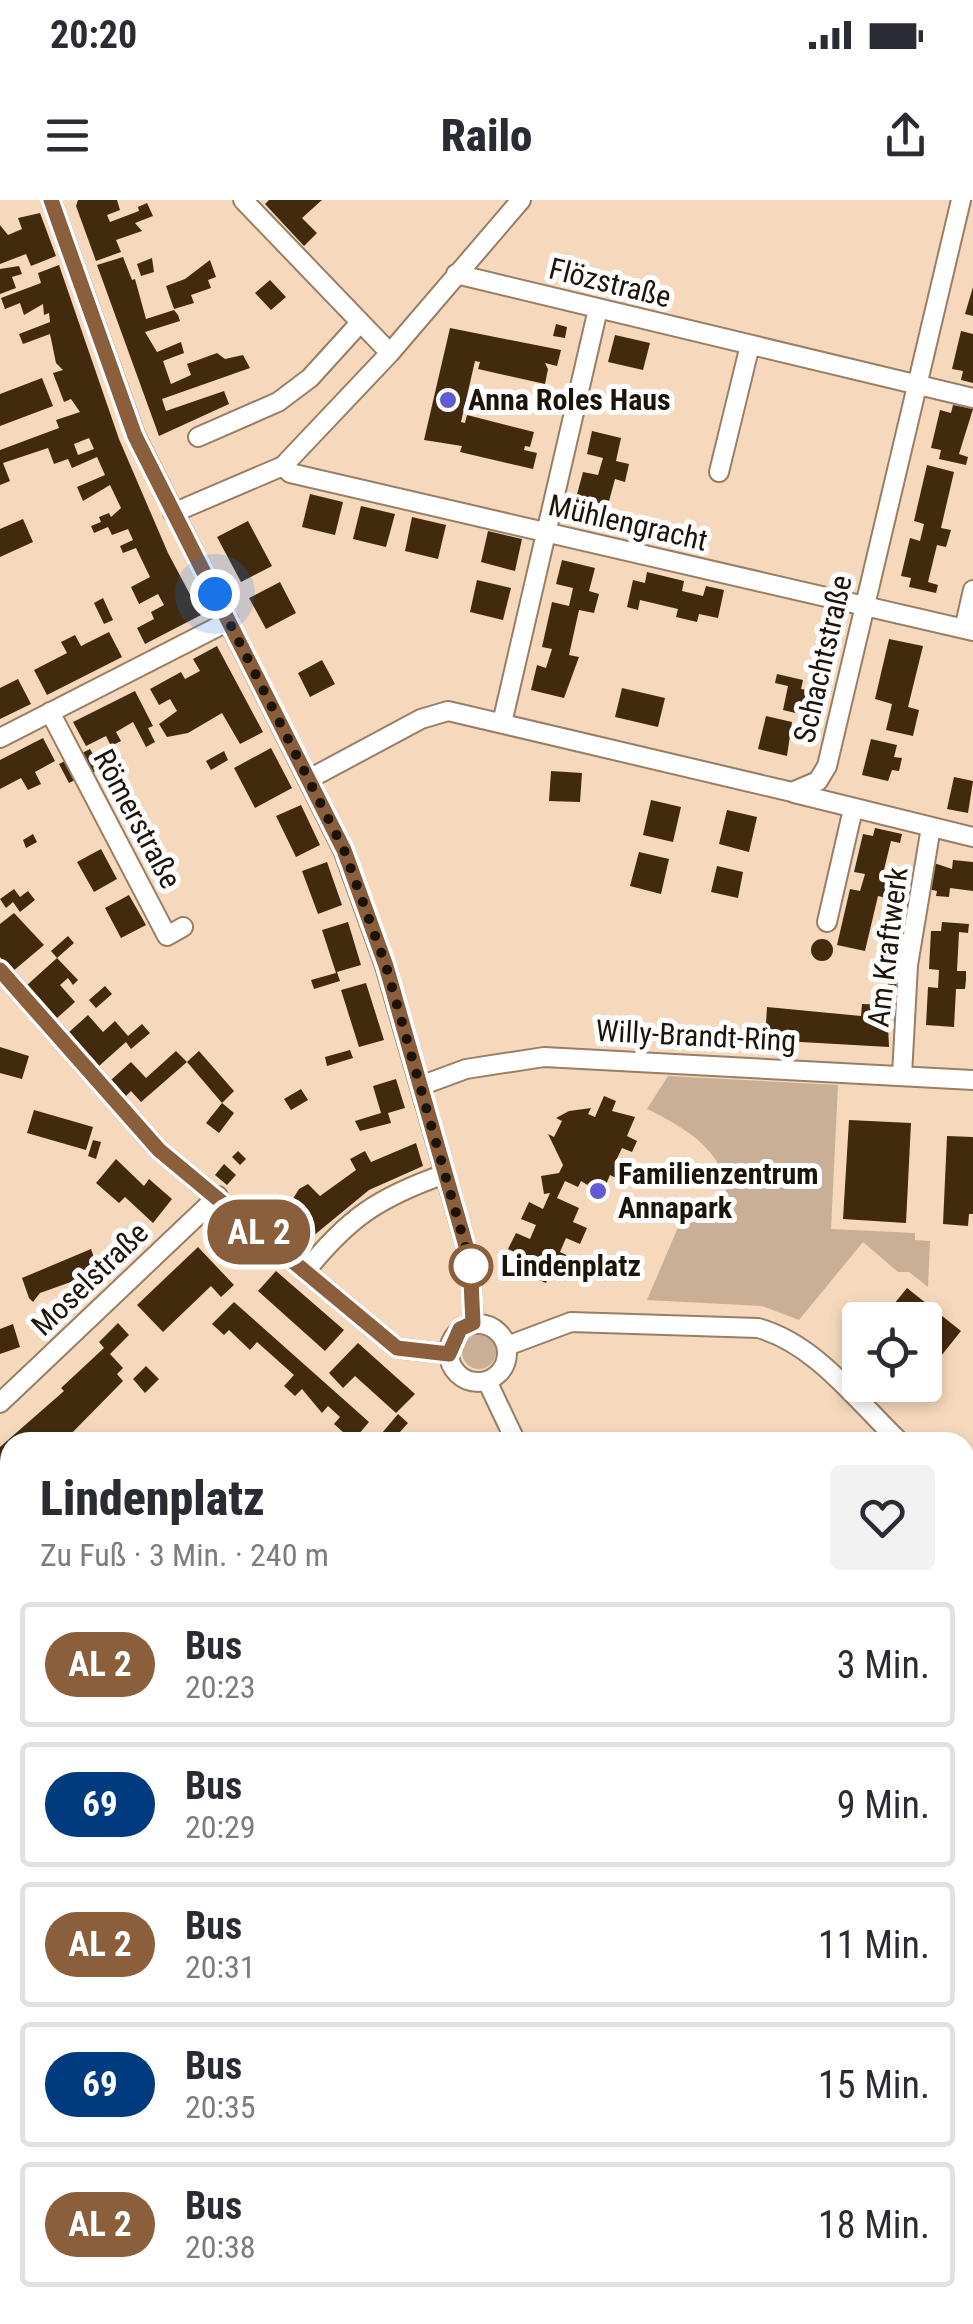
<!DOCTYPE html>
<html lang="de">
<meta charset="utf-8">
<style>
:root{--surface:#fff;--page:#f2f2f3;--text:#2b2b33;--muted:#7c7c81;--line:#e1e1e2}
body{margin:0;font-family:"Roboto Condensed",sans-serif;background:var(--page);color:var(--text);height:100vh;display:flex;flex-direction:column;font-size:38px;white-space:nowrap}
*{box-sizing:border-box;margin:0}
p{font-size:32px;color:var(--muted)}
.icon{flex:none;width:55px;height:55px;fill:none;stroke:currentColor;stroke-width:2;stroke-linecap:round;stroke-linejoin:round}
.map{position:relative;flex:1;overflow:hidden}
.details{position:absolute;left:0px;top:1232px;width:975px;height:892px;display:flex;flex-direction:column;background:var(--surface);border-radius:30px 30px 0 0;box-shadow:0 5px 15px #0003}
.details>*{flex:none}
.badge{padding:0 20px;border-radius:32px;font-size:35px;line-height:65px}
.fabs{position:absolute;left:842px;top:1102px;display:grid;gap:20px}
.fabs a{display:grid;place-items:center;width:100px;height:100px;border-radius:10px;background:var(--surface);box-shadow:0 5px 15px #0003;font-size:50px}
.you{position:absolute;width:50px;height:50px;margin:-25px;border:8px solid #fff;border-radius:50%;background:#1a73e8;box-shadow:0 0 0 15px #1a73e833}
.map>.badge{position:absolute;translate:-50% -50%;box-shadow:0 0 0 5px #fff}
.round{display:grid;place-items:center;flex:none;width:105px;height:105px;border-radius:10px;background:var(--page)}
.headline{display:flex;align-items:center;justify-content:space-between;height:170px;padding:0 40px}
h1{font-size:48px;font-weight:800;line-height:75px}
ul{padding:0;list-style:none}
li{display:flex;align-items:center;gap:30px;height:125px;margin:0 20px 15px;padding:0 20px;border:5px solid var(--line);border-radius:10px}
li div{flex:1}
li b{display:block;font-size:38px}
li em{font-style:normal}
li .badge{min-width:110px;font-weight:700;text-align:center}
.status{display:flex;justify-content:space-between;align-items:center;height:70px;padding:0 50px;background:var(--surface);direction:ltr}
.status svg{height:28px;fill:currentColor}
header{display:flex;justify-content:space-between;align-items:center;height:130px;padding:0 40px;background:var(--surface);font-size:45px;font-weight:800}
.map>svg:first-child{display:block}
.green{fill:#c9af95}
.building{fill:#422a0f;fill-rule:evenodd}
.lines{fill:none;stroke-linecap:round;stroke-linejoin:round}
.minor-casing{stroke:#987e64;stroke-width:22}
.minor{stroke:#fff;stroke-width:18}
.line-casing{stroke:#fff;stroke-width:22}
.line{stroke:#8b5e3c;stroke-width:15}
.walk{stroke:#1c1309;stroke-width:10;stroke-dasharray:0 18}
.poi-dot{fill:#615ad3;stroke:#fff;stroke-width:4}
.stop-dot{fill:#fff;stroke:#8b5e3c;stroke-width:5}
.labels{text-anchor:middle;stroke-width:10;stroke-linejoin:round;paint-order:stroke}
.street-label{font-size:30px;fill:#1c1309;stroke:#fff}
.poi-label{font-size:30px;font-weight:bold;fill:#1c1309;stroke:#fff;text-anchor:start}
.stop-label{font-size:30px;font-weight:bold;fill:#1c1309;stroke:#fff;text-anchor:start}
</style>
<div class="status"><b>20:20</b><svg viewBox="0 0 49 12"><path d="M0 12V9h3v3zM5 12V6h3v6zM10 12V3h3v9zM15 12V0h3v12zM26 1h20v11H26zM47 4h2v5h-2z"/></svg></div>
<header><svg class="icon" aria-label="menu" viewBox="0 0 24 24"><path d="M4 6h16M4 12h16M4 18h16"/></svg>Railo<svg class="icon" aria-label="share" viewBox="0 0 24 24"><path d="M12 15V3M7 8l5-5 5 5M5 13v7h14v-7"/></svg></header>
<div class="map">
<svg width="973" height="2124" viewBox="0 0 973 2124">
<rect width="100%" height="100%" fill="#f6d9bd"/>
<path class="green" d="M668,876L838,885L831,1029L915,1033V1040L930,1041L928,1087L909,1072H898L863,1042L799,1120L762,1106L647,1100L679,1025L703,1020L726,1000C730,953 684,927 647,909Z
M462 1152a17 17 0 1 1 34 0a17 17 0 1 1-34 0Z"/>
<path class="building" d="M78,0H117L120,10L107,15L110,22L139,11L138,7L147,3L153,16L135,23L142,31L116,40L121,52L96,61L76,6Z
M269,0H322L302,18L317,33L304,46L265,4Z
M40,13L56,56L31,66L26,54L0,64V25L8,35L22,29L18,18Z
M123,57L132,80L135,79L146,119L174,110L178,115L180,121L145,132L157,152L181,142L184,153L163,161L171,184L191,175L187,164L217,153L225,159L243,155L250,168L162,199L166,211L224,191L229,204L159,236L97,65Z
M152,58L154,72L141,76L137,64Z
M210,60L216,77L208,80L211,88L191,95L194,103L174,109L166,86L185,79Z
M59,65L119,239L168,353L201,415L145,444L137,428L154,419L151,412L164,405L158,394L139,404L131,387L150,377L136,348L123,353L120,346L133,340L128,329L112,335L108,327L94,333L91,326L101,322L99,317L109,313L111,317L121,308L110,285L83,301L77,287L105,275L97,257L72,268L68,259L54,264L48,248L3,263L10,281L0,285V250L59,228L56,220L80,212L71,199L64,202L53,173L63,170L56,163L50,134L23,144L19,134L50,122L49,113L44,115L43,104L24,115L20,103L5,109L1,98L41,83L38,73ZM89,238L94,249L78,255L74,244Z
M19,66L22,74L12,77L16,88L0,94V69Z
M270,80L286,97L271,110L255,93Z
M973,87V116L965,114Z
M556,124L567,127L565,138L553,136Z
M450,128L561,150L557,166L545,163L548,169L545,184L478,169L480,162L475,161L461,222L465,223L467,215L534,232L530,247L525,246L524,250L537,253L533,269L460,252L462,246L424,240Z
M961,131L973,134V183L961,180L963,171L952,169Z
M615,135L650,143L643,170L608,162Z
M42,178L53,206L0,226V194Z
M953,205L973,209L959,254L968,257L966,265L939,259L941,250L931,248L940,210L951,213Z
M592,231L621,238L616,261L629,264L625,282L615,279L608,305L576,298L583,272L598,275L603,258L587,254Z
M927,265L954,272L941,328L951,330L946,347L937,345L928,382L938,385L936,393L909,387L911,378L901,376L910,338L920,341L924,324L914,321Z
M310,294L343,302L335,335L302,327Z
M361,306L395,314L386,347L353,339Z
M412,317L446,325L438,359L405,351Z
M23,319L33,342L0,357V329Z
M248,321L272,366L241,382L217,337Z
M488,331L522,339L515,371L481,362Z
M562,360L595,368L589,391L599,394L594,413L579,410L569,455L579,457L564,498L531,490L537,465L546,468L552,449L542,447L552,402L569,406L573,388L556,384Z
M647,372L684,381L682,391L703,396L706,386L724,390L718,418L699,414L697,422L676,417L678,409L640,400L638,410L627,407L633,380L645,383Z
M477,380L511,388L503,420L470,412Z
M280,382L296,413L266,429L249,398Z
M103,398L113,420L104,424L94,403Z
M109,432L122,457L47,495L34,470L67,453L61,442L75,435L81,446Z
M889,439L923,446L908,507L919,510L913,536L886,530L892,504L875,499Z
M217,446L263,532L240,544L222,513L188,533L167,537L159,524L177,511L170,499L159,505L150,489L181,472L185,479L200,471L193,459Z
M322,460L335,484L310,497L298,473Z
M777,474L803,480L801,489L814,491L808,516L783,510L788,486L775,483Z
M18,479L31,504L0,519V488Z
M622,488L665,498L658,527L615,517Z
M135,491L153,526L148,528L155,542L146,547L133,522L116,532L121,541L111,546L106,536L86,546L73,522Z
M766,516L792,522L787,556L758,549Z
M43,538L55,561L35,572L41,584L28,590L21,578L0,589V560Z
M871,539L897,545L894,557L902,558L899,571L892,570L888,581L862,575Z
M271,548L292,588L255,608L234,568Z
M90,549L101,569L90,574L80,554Z
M224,551L228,560L211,570L206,561Z
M67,560L77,579L69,583L59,564Z
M551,571L582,573L580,602L549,601Z
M954,577L973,581L968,613L947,609Z
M651,600L681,607L673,642L643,635Z
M301,605L320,645L296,657L276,616Z
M727,610L757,617L749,652L719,644Z
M875,628L902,634L900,643L891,641L882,678L891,680L887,698L878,696L865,751L837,745L850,689L860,691L865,674L854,672L863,634L873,636Z
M33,634L37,642L26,648L23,640Z
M101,649L117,679L94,692L77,662Z
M639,652L669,659L661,694L630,686Z
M953,660L973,662V691L950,688L949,697L936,696L937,691L928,689L931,662L952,669Z
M327,662L342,705L318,714L302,671Z
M717,666L743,672L738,698L711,692Z
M14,689L20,697L28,691L35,700L20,712L13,702L6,708L0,699Z
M129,695L146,725L121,738L105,708Z
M14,713L44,745L12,772L0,757V724Z
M348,722L361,765L337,772L340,781L314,789L311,780L336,773L322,730Z
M942,722L969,724L968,733L959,732L957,771H966V780L965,789H956L954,827L926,825L928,787L938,788L939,770L929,769L931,731H941Z
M68,736L74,743L57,758L78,780L73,785L68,778L60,785L75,802L56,819L26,786L57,758L51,751Z
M811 750a11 11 0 1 1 22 0a11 11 0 1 1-22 0Z
M889,769L898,770L897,789H888Z
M366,783L384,840L359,847L341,790Z
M105,786L112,794L96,808L89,800Z
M862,804L887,805L889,847L765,840L767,807L861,816Z
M88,815L103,832L115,821L128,836L142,824L150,833L131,849L126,842L99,866L68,833Z
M0,847L29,856L22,879L0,873Z
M350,850L353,858L327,866L325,857Z
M176,851L187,862L141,902L131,891L125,897L111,880L131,862L146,878Z
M199,851L234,891L222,903L187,862Z
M396,879L405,908L388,913L391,923L360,931L355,921L381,913L373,886Z
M301,889L308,900L291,910L284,899Z
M604,896L616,901L612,911L635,917L627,936L637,941L632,952L622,948L615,963L625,968L620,980L610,975L602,994L581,981L578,987L565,981L557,998L579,1008L573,1022L587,1028L580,1044L566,1038L560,1052L573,1058L566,1074L553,1068L546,1083L523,1073L522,1076L515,1073L523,1056L508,1049L516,1033L530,1039L536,1025L521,1019L529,1002L543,1009L550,993L544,994L541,976L559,973L563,965L548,934L554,937L562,921L556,918L569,911L591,908L588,914L595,917Z
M222,903L234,913L219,933L206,923Z
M34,910L93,927L86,950L27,933Z
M849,920L911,923L906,1023L843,1019Z
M947,936L973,937V1014H969L968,1026L943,1024Z
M93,940L101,942L96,959L88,956Z
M416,943L423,966L369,990L301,1046L276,1026L299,989L308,984L320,996L356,970L350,959L365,951L371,962Z
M238,951L246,959L240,965L232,957Z
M116,959L144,986L149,979L172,999L153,1023L125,997L119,1003L96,983Z
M224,964L236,975L227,985L215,975Z
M233,1034L260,1056L249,1069L222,1046Z
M198,1047L234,1085L221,1097L211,1086L163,1132L137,1105Z
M91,1049L99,1072L40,1093L33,1102L29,1098L22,1078Z
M276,1071L344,1130L325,1151L258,1091Z
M907,1088L961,1131L925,1176V1120H881Z
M234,1102L369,1222L353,1241L334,1224L340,1217L328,1206L322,1213L302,1189L295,1196L284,1186L294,1175L257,1142L250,1150L229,1130L224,1135L212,1124Z
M118,1123L129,1135L110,1154L123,1168L117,1174L123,1181L65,1240L10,1242V1288L0,1297V1247L64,1191L61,1188L104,1148L99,1142Z
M13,1124L20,1147L0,1154V1129Z
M358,1143L415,1194L396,1213L355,1176L343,1188L329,1173Z
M146,1166L159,1179L145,1193L133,1179Z
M398,1214L408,1223L392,1241L382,1233Z
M965,1358L973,1366V1382L965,1375Z
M973,1563V1588L965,1596V1571Z
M973,1664V1699L965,1688L972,1681L965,1674Z
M10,1729V1759L0,1749V1739Z
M973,1773V1819L965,1808V1779Z
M965,1922L973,1933V1986L968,1990Z
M965,1993L972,1999L968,2003L973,2011L965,2030Z"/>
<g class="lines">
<defs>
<path id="minor" d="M51,0L135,235L343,650L385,766L470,1060L473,1123
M243,0L390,153
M456,74L973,198
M198,237L278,202L310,178L359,124
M283,266L290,273L973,431
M719,272L750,145
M173,313L283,266L390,153L521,0
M964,429L973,390
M50,512L167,736L183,727
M502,523L598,109
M0,538L229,421
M309,579L421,519L448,511L792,592L818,581L827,566L961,0
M794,593L973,637
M827,722L853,609
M0,770L159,950L397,1148L449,1154
M902,875L908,765L931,627
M420,886L466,869L544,857L973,880
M305,1072C348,1018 379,997 445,974
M449 1153a29 29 0 1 1 58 0a29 29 0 1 1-58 0Z
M507,1146L571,1122L758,1128C816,1144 857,1201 900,1242
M487,1181L516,1242
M0,1203L218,996
M965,1307L973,1315
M965,1641L973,1632
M965,1882L973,1894"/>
</defs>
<use href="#minor" class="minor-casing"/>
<use href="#minor" class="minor"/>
</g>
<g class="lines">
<defs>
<path id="line" d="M0,770L159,950L397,1148L449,1154L460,1129L473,1123L470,1060L386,766L344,650L135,236L51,0"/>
</defs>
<use href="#line" class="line-casing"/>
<use href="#line" class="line"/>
<path class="walk" d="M215,394L344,650L386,766L471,1066"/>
</g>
<g class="poi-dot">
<circle cx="448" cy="200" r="10"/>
<circle cx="598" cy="991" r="10"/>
</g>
<circle class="stop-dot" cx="471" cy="1066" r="20"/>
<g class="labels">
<g class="street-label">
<text transform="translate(610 83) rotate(14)" y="10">Flözstraße</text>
<text transform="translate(628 323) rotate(13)" y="10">Mühlengracht</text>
<text transform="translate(823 459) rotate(-77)" y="10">Schachtstraße</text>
<text transform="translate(137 619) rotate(62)" y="10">Römerstraße</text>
<text transform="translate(888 747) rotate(-83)" y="10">Am Kraftwerk</text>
<text transform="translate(696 836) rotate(3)" y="10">Willy-Brandt-Ring</text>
<text transform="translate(90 1079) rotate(-44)" y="10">Moselstraße</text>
</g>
<g class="poi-label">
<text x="468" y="210">Anna Roles Haus</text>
<text x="618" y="984">Familienzentrum<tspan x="618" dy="34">Annapark</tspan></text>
</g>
<g class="stop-label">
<text x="501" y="1076">Lindenplatz</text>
</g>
</g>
</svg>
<div class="fabs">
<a><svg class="icon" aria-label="locate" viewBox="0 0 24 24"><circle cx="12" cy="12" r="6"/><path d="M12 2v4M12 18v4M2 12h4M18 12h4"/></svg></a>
</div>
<div class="you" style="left:215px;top:394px"></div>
<b class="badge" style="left:259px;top:1032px;background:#8b5e3c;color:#fff">AL 2</b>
<section class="details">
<div class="headline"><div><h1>Lindenplatz</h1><p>Zu Fuß · 3 Min. · 240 m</p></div><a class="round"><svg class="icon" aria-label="heart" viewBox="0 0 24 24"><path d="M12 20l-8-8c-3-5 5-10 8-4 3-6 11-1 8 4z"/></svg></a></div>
<ul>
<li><span class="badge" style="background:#8b5e3c;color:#fff">AL 2</span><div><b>Bus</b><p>20:23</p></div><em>3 Min.</em></li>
<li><span class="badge" style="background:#003b80;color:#fff">69</span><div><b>Bus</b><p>20:29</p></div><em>9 Min.</em></li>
<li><span class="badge" style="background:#8b5e3c;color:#fff">AL 2</span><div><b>Bus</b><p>20:31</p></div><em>11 Min.</em></li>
<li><span class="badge" style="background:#003b80;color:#fff">69</span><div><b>Bus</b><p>20:35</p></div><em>15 Min.</em></li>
<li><span class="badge" style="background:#8b5e3c;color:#fff">AL 2</span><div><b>Bus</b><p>20:38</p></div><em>18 Min.</em></li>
</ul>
</section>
</div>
